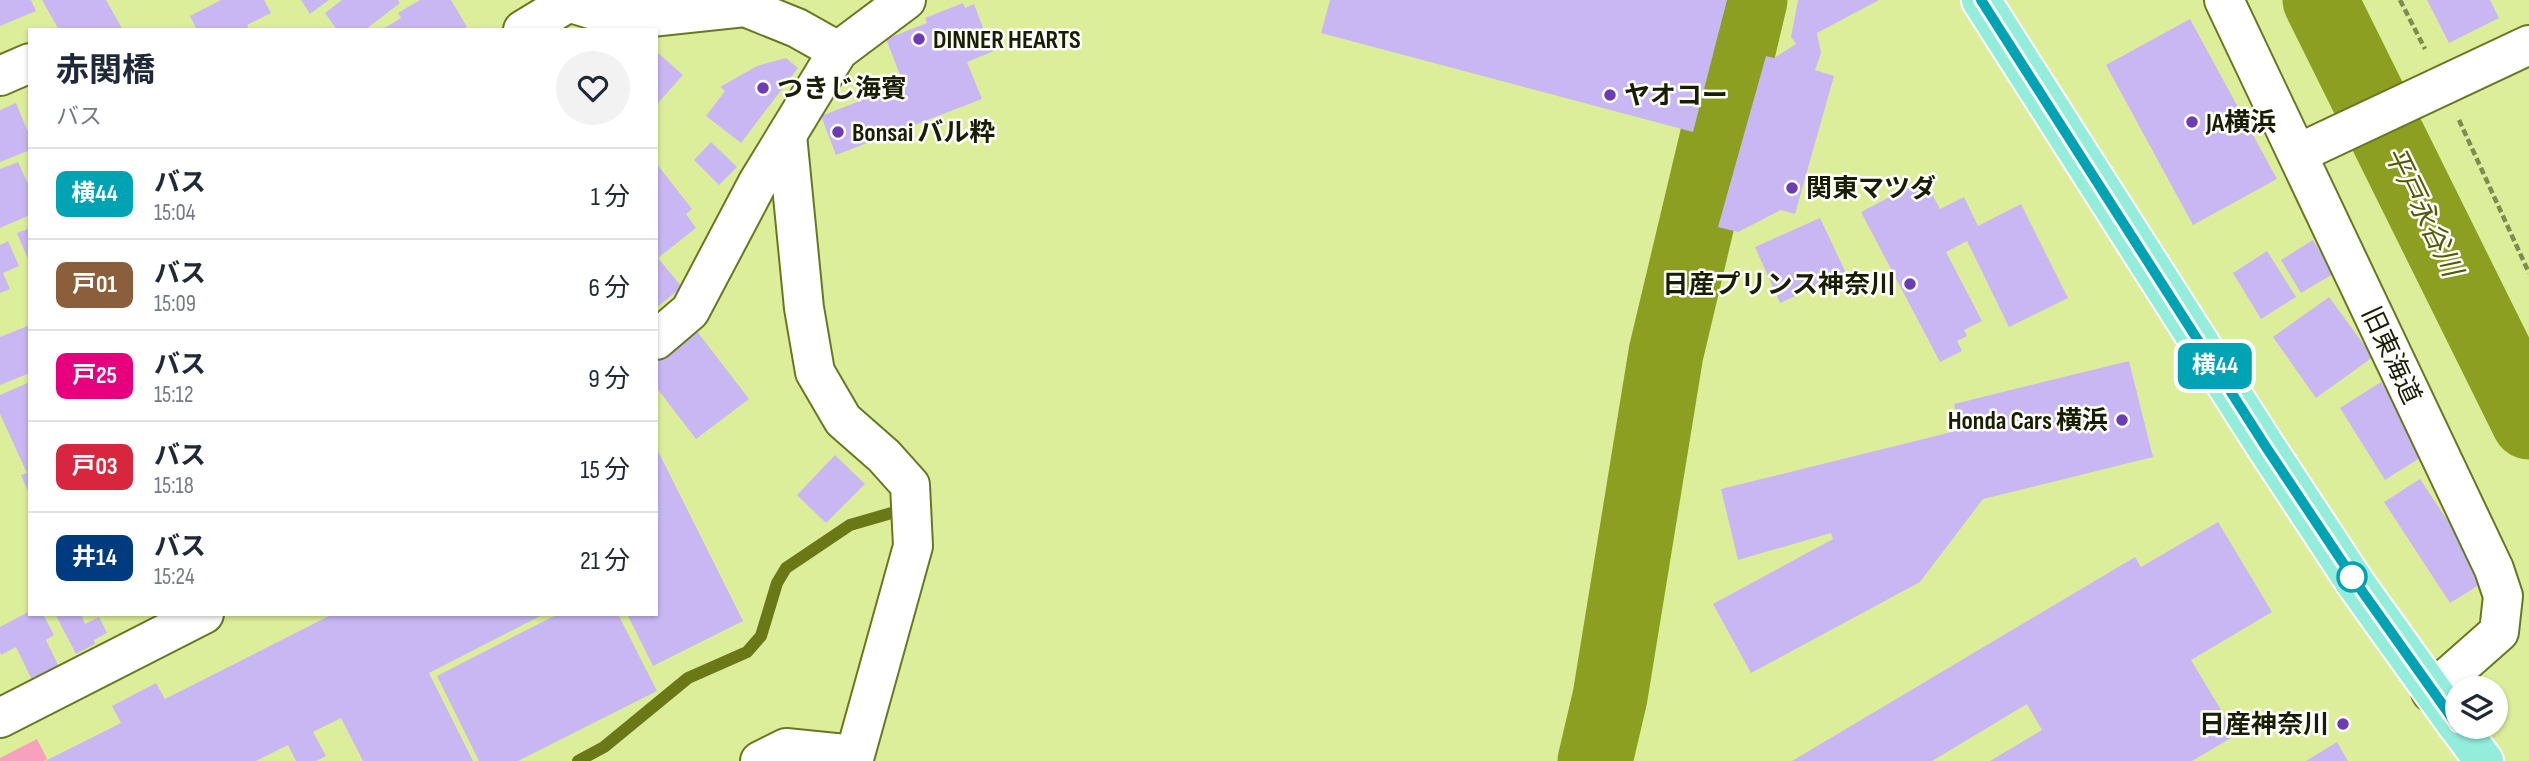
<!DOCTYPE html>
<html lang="ja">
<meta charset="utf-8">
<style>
:root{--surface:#fff;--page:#f2f2f3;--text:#1f2937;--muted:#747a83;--line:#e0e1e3}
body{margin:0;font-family:"Sofia Sans Condensed","Noto Sans JP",sans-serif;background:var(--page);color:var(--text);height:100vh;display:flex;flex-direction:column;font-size:26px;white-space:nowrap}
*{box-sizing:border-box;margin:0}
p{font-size:23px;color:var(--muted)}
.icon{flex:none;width:38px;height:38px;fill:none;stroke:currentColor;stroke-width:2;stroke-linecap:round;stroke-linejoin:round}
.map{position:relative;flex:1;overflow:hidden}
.details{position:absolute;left:28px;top:28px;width:630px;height:588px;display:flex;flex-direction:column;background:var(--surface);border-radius:0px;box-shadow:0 2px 5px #0004}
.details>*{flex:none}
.badge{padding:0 14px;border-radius:10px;font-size:24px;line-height:46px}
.tools{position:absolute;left:2445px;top:676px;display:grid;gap:14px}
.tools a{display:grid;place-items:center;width:63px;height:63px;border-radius:50%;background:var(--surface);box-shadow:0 2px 5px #0004;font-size:35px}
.map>.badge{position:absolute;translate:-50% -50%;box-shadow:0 0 0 4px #fff}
.round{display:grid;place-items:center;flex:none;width:74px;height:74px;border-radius:37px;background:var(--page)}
.head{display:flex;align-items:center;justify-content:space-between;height:119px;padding:0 28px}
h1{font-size:33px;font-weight:700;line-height:52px}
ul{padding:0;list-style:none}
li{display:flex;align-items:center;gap:21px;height:91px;padding:0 28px;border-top:2px solid var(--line)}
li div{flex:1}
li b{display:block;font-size:26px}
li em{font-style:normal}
li .badge{min-width:77px;font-weight:700;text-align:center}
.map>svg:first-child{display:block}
.green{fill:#f8a1be}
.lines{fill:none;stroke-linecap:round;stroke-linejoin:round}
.stream{stroke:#6a7816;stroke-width:12}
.river{stroke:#8c9f20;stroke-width:75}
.building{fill:#c9b7f4}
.minor-casing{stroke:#697723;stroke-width:42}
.tertiary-casing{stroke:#697723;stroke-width:42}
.trunk-casing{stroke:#fff;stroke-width:42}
.path{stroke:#808b51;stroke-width:4.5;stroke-dasharray:7 3.5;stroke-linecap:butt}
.minor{stroke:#fff;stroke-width:38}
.tertiary{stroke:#fff;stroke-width:38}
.trunk{stroke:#94ecda;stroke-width:38}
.line-casing{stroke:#fff;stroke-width:16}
.line{stroke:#00a3b4;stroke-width:10}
.poi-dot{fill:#6d3cb3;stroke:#fff;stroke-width:2.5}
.stop-dot{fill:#fff;stroke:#00a3b4;stroke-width:3.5}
.labels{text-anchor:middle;stroke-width:5;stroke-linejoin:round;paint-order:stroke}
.poi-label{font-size:26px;font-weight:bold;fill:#191e00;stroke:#fff;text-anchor:start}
.street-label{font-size:26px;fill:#191e00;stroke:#fff}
.water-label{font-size:28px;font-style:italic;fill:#515d00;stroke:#fff}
</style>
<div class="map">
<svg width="2529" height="761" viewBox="0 0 2529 761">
<rect width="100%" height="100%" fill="#ddee9a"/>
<path class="green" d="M37,739L47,759L44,761H0V758Z"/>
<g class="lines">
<path class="stream" d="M578,761L604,747L688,678L747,652L761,636L777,583L786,568L850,525L895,512"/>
<path class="river" d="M2320,0L2529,422
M1595,761L1610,697L1666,353L1750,0"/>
</g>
<path class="building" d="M0,0H31L36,11L0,26Z
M42,0H106L123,30H59Z
M221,0H264L271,13L247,25L249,30H197L190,16Z
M301,0H329L310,14Z
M342,0H398L400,3L365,30H337L325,13Z
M420,0H451L467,27L463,30H381L401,18L398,13Z
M1330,0H1727L1693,132L1321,33Z
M1798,0H1879L1817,33L1821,53L1815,70L1834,76L1795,214L1781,210L1738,232L1718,227L1766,56L1774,58L1796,44L1791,37Z
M2427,0H2490L2499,18L2449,43Z
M963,3L965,8L974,4L985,33L993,31L999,49L967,62L982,99L836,155L821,116L878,94L875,84L900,75L886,39L927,23L925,18Z
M2190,19L2277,179L2193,225L2106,65Z
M656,51L683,75L658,103L656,101Z
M786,58L798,68L741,143L706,116L725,91L720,87L757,66Z
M16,103L30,137V150L0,162V110Z
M711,142L737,167L719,185L694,160Z
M18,162L30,188V215L0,228V169Z
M656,163L692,209L686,214L696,228L658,258L682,287L656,308Z
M1924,179L1940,209L1964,197L1978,226L2021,204L2068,298L2009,327L1967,241L1946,252L1982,321L1964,330L1967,336L1957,341L1962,351L1940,362L1861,212Z
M1820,218L1846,273L1780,303L1755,247Z
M30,228V264L17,233Z
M2313,240L2333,274L2301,293L2281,260Z
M8,241L19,266L3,273L10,289L0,293V245Z
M2267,251L2296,297L2261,319L2233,273Z
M2329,297L2373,357L2316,398L2273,337Z
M30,325V373L0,385V337Z
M696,330L749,399L696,439L656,387V360Z
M2129,361L2153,457L1983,499L1920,582L1751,673L1713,604L1833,539L1831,533L1738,560L1721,489L1960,430L1954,404Z
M30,382V496L21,475L27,473L0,414V395Z
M2381,382L2426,454L2385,480L2340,408Z
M656,447L743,621L653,666L627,614H656Z
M835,455L865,484L826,523L797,495Z
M2420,479L2487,580L2450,603L2384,502Z
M2218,522L2272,612L2191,660L2236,735L2192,761H1990L2042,730L2027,704L1932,761H1792L2135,557L2141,567Z
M30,611V614H43L54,635L46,640L59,667L32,680L16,647L1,655L0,652V627Z
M55,614H81L85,624L99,617L107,633L94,640L95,644L76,654Z
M333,614H544L429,673L473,761H363L341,718L313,732L326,756L316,761H296L288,745L256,761H45L121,723L112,706L156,683L165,699Z
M558,614H618L657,691L518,761H479L437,676Z
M2337,742L2348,761H2306Z"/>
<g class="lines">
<defs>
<path id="minor" d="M561,0L594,10L651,17L745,7L797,28L838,51
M2224,0L2494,569L2503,596L2499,632L2431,692
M523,30L569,2
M0,76L30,63
M2297,154L2529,45
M760,761L786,748L855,755L913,546L910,485L884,456L843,420L815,372L804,308L787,135"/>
<path id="tertiary" d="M656,340L690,311L757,184L838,51L906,0
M0,718L204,614"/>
<path id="trunk" d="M1981,0L2266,447L2356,584L2457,725
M2458,726L2484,761"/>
</defs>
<use href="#minor" class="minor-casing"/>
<use href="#tertiary" class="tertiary-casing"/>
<use href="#trunk" class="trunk-casing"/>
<path class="path" d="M2400,0L2425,49
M2459,120L2529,273"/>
<use href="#minor" class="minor"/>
<use href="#tertiary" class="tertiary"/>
<use href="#trunk" class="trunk"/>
</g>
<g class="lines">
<defs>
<path id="line" d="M1981,0L2266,447L2357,584L2457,725"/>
</defs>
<use href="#line" class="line-casing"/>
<use href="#line" class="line"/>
</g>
<g class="poi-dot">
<circle cx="919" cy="39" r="7"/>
<circle cx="763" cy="88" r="7"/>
<circle cx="1610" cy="95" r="7"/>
<circle cx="2192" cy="122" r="7"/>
<circle cx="838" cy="132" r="7"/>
<circle cx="1792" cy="188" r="7"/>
<circle cx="1910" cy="284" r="7"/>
<circle cx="2122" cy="420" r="7"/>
<circle cx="2343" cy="724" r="7"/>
</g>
<circle class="stop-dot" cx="2352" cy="577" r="14"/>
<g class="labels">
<g class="poi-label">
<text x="933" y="48">DINNER HEARTS</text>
<text x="777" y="97">つきじ海賓</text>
<text x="1624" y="104">ヤオコー</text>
<text x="2206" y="131">JA横浜</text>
<text x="852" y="141">Bonsai バル粋</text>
<text x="1806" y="197">関東マツダ</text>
<text x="1896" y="293" text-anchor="end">日産プリンス神奈川</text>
<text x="2108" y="429" text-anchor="end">Honda Cars 横浜</text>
<text x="2329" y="733" text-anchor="end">日産神奈川</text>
</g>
<g class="street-label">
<text transform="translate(2392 355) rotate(65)" y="9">旧東海道</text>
</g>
<g class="water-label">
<text transform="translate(2424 211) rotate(64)" y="10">平戸永谷川</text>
</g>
</g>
</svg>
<div class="tools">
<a><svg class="icon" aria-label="layers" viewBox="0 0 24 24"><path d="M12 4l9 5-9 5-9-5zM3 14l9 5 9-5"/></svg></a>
</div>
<b class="badge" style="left:2215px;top:366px;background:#00a3b4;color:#fff">横44</b>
<section class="details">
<div class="head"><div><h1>赤関橋</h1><p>バス</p></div><a class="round"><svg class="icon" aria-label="heart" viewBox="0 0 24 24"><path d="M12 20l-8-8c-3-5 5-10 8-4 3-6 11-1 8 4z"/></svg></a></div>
<ul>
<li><span class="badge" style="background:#00a3b4;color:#fff">横44</span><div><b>バス</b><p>15:04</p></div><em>1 分</em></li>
<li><span class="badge" style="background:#8b5e3c;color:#fff">戸01</span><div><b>バス</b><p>15:09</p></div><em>6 分</em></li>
<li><span class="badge" style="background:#e6007e;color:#fff">戸25</span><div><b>バス</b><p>15:12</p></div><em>9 分</em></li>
<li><span class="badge" style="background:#d7263d;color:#fff">戸03</span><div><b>バス</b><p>15:18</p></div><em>15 分</em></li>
<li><span class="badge" style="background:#003b80;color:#fff">井14</span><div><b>バス</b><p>15:24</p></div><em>21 分</em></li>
</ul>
</section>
</div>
